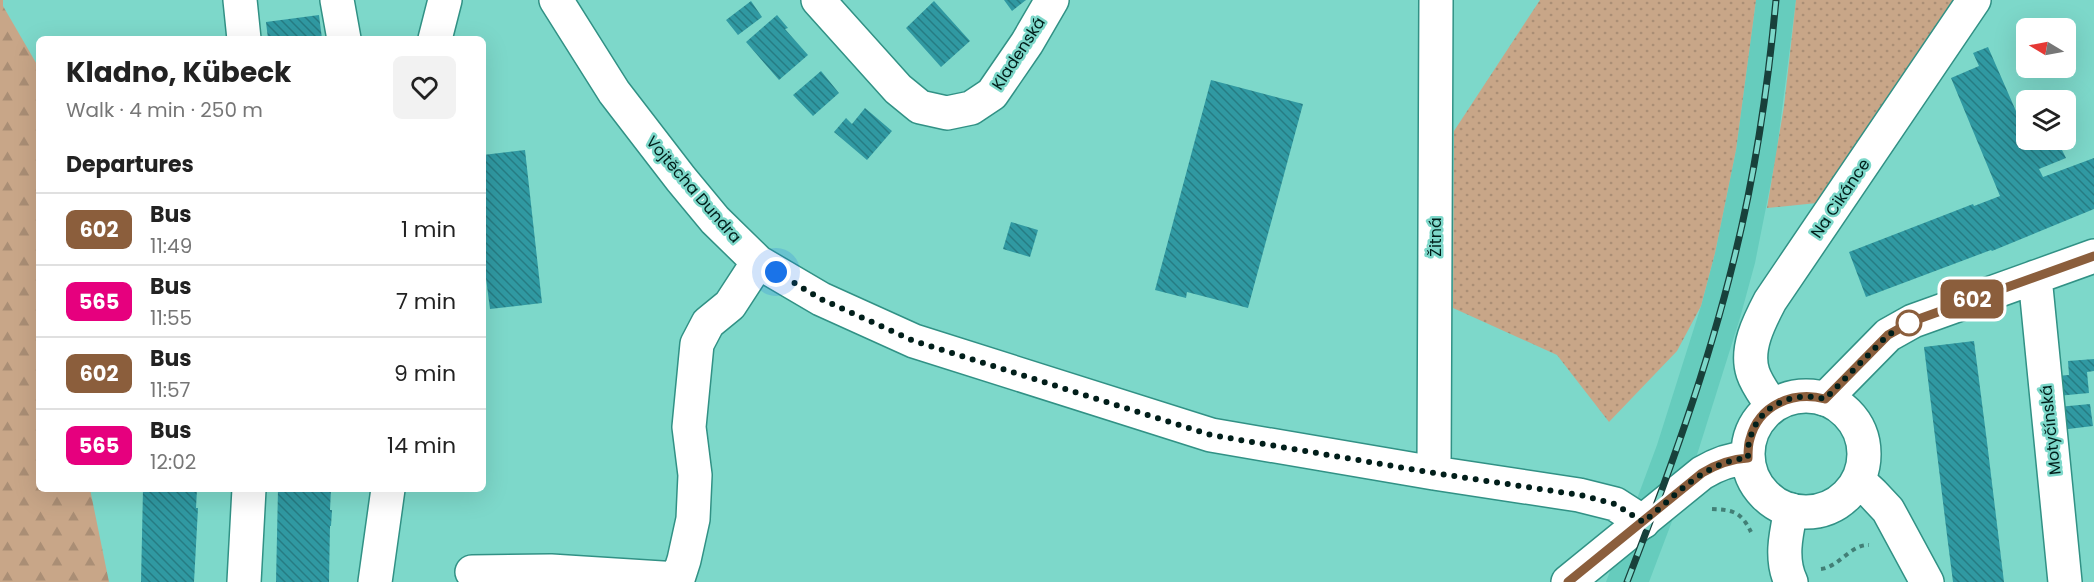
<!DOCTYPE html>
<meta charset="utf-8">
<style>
:root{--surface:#fff;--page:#f2f2f2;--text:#222;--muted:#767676;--line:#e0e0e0}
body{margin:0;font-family:Poppins,sans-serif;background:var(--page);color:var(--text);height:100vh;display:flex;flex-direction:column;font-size:22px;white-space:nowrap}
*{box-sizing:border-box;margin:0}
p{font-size:20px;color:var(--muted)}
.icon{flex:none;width:33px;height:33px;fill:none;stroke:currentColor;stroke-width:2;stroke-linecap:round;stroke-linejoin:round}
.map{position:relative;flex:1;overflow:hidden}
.drawer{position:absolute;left:36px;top:36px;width:450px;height:456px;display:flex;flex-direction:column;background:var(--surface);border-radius:9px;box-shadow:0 6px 24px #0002}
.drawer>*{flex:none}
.badge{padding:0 12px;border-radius:9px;font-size:21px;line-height:39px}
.needle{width:39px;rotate:280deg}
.fabs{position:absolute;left:2016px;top:18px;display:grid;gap:12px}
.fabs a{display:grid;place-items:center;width:60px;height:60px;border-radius:9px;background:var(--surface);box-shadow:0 6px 24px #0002;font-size:30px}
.you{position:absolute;width:30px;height:30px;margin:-15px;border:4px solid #fff;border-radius:50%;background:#1a73e8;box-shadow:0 0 0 9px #1a73e833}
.map>.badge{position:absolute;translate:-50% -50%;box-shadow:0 0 0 3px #fff}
h2{padding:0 30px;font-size:22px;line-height:54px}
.round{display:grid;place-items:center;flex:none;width:63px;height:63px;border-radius:9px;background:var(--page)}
.headline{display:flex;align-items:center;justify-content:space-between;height:102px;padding:0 30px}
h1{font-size:28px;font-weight:700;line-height:45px}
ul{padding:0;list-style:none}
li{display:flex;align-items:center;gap:18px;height:72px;padding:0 30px;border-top:2px solid var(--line)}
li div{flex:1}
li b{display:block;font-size:22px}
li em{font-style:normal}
li .badge{min-width:66px;font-weight:700;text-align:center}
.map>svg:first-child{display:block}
.built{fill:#66ccbd}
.grass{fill:url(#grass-dots)}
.forest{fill:url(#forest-firs)}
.building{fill:url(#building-back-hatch)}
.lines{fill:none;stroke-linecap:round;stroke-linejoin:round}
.minor-casing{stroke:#319185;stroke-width:36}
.major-casing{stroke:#319185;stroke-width:36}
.path{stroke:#427f76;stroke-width:4;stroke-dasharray:4.5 4.5;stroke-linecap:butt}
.minor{stroke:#fff;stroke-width:33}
.major{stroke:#fff;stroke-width:33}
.rail-casing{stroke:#18403b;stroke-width:7}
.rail{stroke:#7dd8ca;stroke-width:4.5;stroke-dasharray:14;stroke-linecap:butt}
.line-casing{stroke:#fff;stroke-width:14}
.line{stroke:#8b5e3c;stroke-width:9}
.walk{stroke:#011e1a;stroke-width:6;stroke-dasharray:0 10.8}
.stop-dot{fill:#fff;stroke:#8b5e3c;stroke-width:3}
.labels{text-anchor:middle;stroke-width:5;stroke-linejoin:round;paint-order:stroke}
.street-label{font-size:16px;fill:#011e1a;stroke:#7dd8ca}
</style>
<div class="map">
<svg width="2094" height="582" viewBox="0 0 2094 582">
<defs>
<pattern id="grass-dots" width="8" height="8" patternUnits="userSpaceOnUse" patternTransform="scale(1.5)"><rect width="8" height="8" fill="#c8a688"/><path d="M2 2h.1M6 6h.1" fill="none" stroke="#aa8e75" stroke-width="1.8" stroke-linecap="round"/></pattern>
<pattern id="forest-firs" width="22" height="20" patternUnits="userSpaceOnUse" patternTransform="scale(1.5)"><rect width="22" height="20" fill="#c8a688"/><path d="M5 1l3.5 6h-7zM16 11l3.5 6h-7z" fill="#aa8e75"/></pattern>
<pattern id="building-back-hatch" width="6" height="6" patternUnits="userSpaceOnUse" patternTransform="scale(1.5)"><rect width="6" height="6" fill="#3099a2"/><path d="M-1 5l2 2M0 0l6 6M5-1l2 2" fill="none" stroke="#267c83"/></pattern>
</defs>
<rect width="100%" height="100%" fill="#7dd8ca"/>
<path class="built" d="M1756,0H1796L1776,157L1755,263L1740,318L1696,458L1649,582H1606L1657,445L1701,306L1715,253L1736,150Z"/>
<path class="grass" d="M1540,0H1756L1736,150L1715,253L1701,306L1677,351L1609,422L1557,355L1453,308L1454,131Z
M1796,0H1979L1817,203L1767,208L1784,106Z"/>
<path class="forest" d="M0,0H3V6L39,68V489H90L109,582H0Z"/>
<path class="building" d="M1004,0H1026L1012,11Z
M751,1L762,17L738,35L726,20Z
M934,1L970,41L941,67L906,28Z
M319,15L322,39H268L266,22Z
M777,15L788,28L785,29L808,55L779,80L746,42Z
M1988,47L2026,134V140H2057L2066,158L2039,169L2043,177L2094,158V209L1992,251L1991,250L1866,297L1849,252L1973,204L1974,206L2000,196L1951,78L1979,66L1973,53Z
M821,71L839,93L813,116L793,95Z
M1211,80L1303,104L1248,308L1187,292L1186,298L1155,290Z
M865,108L892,131L867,160L834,132L846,118L852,124Z
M525,150L542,303L490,309L484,263L483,155Z
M1011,222L1038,230L1030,257L1003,249Z
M1974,341L1987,442L2004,582H1953L1948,543L1924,347Z
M2094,359V371L2087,372L2089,393L2057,396L2056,376L2069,375L2068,361Z
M2090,404L2093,426L2060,430L2058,407Z
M143,489H197L196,508H198L194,582H141Z
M278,489H331L330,510H332L331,526H330L329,582H276Z"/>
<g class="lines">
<defs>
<path id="minor" d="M240,0L244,39
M337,0L344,39
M556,0L614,92L681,179L715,220L758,262L821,299L914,341L1211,435L1434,473L1579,495L1615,504L1643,522
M818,0L898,89L920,107L947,113L971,108L992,94L1027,43L1052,0
M435,39L445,0
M2035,277L2065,582
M1825,399L1888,335L1913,321L2094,256
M1772,406C1766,396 1757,385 1753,373C1745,349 1759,322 1770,301L1974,0
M1434,473L1436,0
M472,572L551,571L678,579
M244,582L249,489
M375,582L388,489
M677,582L684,560L693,519L695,475L689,427L697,344L708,323L730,305L758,262
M1791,582C1780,559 1786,534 1791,510"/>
<path id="major" d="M1748 454a58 58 0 1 1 116 0a58 58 0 1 1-116 0Z
M1858,480L1873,494L1888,510L1927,582
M1568,582L1702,473C1717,464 1730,459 1747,458"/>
</defs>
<use href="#minor" class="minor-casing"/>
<use href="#major" class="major-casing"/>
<path class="path" d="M1712,509C1734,510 1741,512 1751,532
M1821,569C1839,567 1851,544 1869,545"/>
<use href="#minor" class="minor"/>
<use href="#major" class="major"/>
<defs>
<path id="rail" d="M1627,582C1668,476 1707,370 1734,259C1755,175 1768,87 1776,0"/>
</defs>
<use href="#rail" class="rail-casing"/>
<use href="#rail" class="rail"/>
</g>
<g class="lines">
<defs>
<path id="line" d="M1568,582L1702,473C1717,464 1730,459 1748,458C1748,451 1748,444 1750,439C1759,404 1794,391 1825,399L1888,335L1913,321L2094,256"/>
</defs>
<use href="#line" class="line-casing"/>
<use href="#line" class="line"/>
<path class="walk" d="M776,272L821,299L914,341L1211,435L1434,473L1580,495L1615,504L1643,522C1675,497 1704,461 1748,458C1748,451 1748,444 1750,439C1759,404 1794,391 1825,399L1880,343L1888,335L1913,321L1909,323"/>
</g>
<circle class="stop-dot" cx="1909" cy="323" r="12"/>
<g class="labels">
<g class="street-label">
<text transform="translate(1018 53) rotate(-57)" y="6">Kladenská</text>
<text transform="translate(694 189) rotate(49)" y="6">Vojtěcha Dundra</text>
<text transform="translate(1840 198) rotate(-56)" y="6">Na Cikánce</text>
<text transform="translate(1435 237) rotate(-90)" y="6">Žitná</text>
<text transform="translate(2050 430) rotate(-96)" y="6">Motyčínská</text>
</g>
</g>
</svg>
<div class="fabs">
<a><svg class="needle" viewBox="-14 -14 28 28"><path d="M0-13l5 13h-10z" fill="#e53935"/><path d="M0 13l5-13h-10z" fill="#767676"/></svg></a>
<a><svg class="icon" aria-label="layers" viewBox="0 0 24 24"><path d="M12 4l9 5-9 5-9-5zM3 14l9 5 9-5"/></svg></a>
</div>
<div class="you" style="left:776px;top:272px"></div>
<b class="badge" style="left:1972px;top:299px;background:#8b5e3c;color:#fff">602</b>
<section class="drawer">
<div class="headline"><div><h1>Kladno, Kübeck</h1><p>Walk · 4 min · 250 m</p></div><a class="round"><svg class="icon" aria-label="heart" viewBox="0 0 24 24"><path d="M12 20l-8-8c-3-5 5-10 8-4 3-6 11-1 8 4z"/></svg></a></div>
<h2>Departures</h2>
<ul>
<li><span class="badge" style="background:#8b5e3c;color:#fff">602</span><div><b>Bus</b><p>11:49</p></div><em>1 min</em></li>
<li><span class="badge" style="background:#e6007e;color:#fff">565</span><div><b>Bus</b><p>11:55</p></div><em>7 min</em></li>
<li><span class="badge" style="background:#8b5e3c;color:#fff">602</span><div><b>Bus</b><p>11:57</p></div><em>9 min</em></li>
<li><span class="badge" style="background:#e6007e;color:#fff">565</span><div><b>Bus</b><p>12:02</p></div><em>14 min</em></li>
</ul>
</section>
</div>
